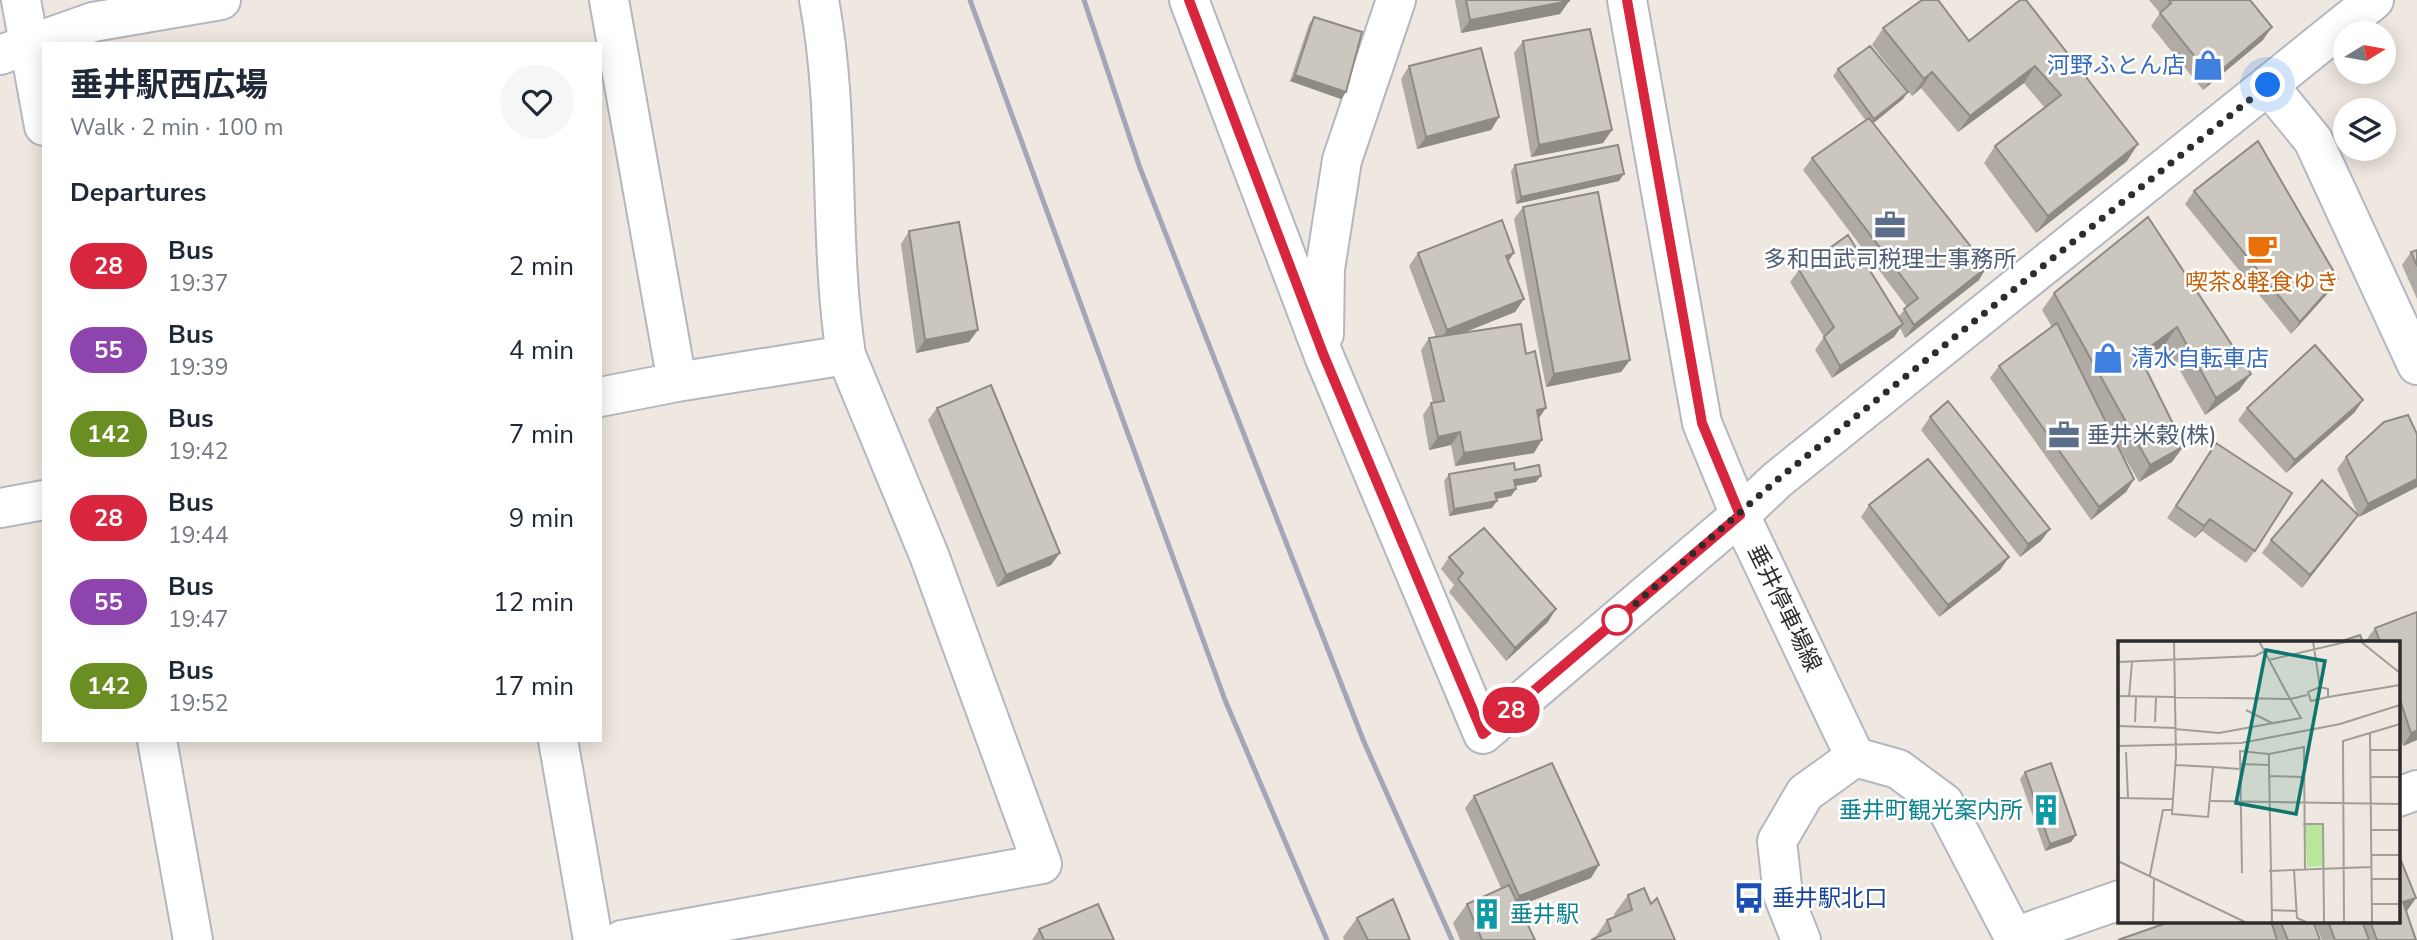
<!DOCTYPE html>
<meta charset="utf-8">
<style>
:root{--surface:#fff;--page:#f6f6f7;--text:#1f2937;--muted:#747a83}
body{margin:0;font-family:"Nunito Sans","Noto Sans JP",sans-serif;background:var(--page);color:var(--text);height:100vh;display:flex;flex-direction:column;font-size:26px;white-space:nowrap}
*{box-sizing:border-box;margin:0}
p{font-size:23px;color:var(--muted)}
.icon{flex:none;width:38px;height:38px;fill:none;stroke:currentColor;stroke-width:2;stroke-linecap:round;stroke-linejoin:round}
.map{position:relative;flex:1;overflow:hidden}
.sheet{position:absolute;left:42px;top:42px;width:560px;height:700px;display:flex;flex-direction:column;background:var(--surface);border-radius:0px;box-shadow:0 4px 18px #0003}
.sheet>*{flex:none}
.badge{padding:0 14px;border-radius:23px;font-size:24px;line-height:46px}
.needle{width:46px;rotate:79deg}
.fabs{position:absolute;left:2333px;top:21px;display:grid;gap:14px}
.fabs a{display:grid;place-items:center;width:63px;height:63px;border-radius:50%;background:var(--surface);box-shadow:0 4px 18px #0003;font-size:35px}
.you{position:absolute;width:35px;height:35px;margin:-18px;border:5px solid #fff;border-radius:50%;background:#1a73e8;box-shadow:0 0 0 10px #1a73e833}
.map>.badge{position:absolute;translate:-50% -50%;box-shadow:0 0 0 4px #fff}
h2{padding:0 28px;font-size:26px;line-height:63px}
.round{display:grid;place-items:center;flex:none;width:74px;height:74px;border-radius:37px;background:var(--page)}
.headline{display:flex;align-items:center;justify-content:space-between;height:119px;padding:0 28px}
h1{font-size:33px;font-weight:700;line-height:52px}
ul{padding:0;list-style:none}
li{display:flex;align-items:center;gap:21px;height:84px;padding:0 28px}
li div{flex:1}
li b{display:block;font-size:26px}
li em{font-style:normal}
li .badge{min-width:77px;font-weight:700;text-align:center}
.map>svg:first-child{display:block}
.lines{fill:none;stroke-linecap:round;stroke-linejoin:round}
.minor-casing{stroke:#b3b7c1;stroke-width:42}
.tertiary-casing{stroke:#b3b7c1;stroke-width:42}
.secondary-casing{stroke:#b3b7c1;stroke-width:42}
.minor{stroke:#fff;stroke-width:38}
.tertiary{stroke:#fff;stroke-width:38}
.secondary{stroke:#fff;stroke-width:38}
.rail{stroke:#a2a6b8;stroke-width:5}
.wall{fill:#afaaa3}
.shaded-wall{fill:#8e8b85}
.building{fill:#cbc6be;stroke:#8e8b85;stroke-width:2}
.line-casing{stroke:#fff;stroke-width:16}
.line{stroke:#d7263d;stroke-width:10}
.walk{stroke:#2d2d2d;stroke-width:7;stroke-dasharray:0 12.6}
.stop-dot{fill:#fff;stroke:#d7263d;stroke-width:3.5}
.labels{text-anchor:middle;stroke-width:5;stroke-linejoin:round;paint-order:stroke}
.shop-label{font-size:23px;fill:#366cbe;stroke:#fff;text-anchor:end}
.service-label{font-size:23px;fill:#4e5e75;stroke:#fff}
.food-label{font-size:23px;fill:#c56008;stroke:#fff}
.street-label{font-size:23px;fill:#2d2d2d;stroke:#fff}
.culture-label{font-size:23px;fill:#0d838f;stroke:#fff;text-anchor:end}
.transit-label{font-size:23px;fill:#164399;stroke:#fff;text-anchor:start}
.inset-road{fill:none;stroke:#a19d98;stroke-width:2}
.view{fill:#0f766e;fill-opacity:0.15;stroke:#0f766e;stroke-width:3.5}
.inset-edge{fill:none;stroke:#2d2d2d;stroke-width:3.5}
</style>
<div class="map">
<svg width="2417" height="940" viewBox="0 0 2417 940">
<rect width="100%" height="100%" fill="#efe8e0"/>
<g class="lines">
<defs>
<path id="minor" d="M21,0L44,126
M609,0L677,382L846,355L929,555L1042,864L622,940
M819,0C841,117 828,237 846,355
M1189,0L1324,356L1483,734L1740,515L1702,423L1627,0
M0,55L93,22L221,0
M2268,85L2313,140L2417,365
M1324,334L1325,269L1342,160L1396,0
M600,397L677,382
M0,508L44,500
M157,740L193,940
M558,740L593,940
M1801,940L1783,895L1777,841L1805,793L1855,757"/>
<path id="tertiary" d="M1855,757L1898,769L1944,803L2014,937L2120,900
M2398,797L2417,790"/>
<path id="secondary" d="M1855,757L1740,515L1777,480L2374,0"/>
</defs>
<use href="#minor" class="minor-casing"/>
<use href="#tertiary" class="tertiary-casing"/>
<use href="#secondary" class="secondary-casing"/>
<use href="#minor" class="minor"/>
<use href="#tertiary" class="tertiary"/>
<use href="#secondary" class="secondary"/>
<path class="rail" d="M970,0L1225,700L1327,940
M1084,0L1140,168L1364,742L1452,940"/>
</g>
<path class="wall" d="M1455,0H1569V1L1560,14L1461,33Z
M2020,0L2127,161L2036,233L1984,163L1995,146L2045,108L2024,83L1958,132L1921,88L1912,96L1872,45L1883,28L1969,41Z
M2149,0H2250L2263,40L2203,90L2151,26L2160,13Z
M1314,17L1346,92L1341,99L1290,81L1309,24Z
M1523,41L1612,130L1603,143L1531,157L1514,53Z
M1409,66L1499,117L1491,130L1417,149L1401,79Z
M1838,69L1903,99L1873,123L1979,280L1905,338L1900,328L1894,337L1832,378L1815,350L1824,337L1790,282L1799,270L1898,317L1907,307L1803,170L1812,158L1866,121L1833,76Z
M1515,165L1619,181L1516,204L1511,171Z
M2194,191L2329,292L2291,334L2185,204Z
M1523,207L1630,360L1621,372L1546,387L1514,219Z
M2148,217L2251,374L2239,390L2205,415L2165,344L2142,361L2172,462L2139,482L2113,437L2134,479L2126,492L2091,520L1990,378L1999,366L2052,327L2042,310L2054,293Z
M909,231L969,342L916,353L901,244Z
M2417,250V299L2402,265L2411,252Z
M1418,253L1508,262L1524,299L1515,312L1463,333L1526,354L1539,418L1534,453L1455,466L1451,445L1429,450L1423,415L1431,403H1433L1421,350L1429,338L1436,337L1409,266Z
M937,408L1051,565L997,587L928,420Z
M2247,408L2355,412L2286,473L2238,420Z
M1930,417L2041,541L2020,557L1921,430Z
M2216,443L2255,551L2246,563L2202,531L2195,538L2167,518Z
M2346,457L2417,487L2359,517L2337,469Z
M1515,470L1536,482L1515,486L1516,489L1511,496L1496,499L1492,508L1449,516L1444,481L1449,474Z
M1869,505L2009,557L2000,570L1939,617L1861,517Z
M2358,515L2302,588L2262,553L2271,540Z
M1449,557L1548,622L1506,661L1449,592L1454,585L1441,569Z
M2417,612V740L2403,746L2398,732V642H2367L2366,640L2375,628Z
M2025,772L2076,835L2071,842L2045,851L2020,779Z
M1474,796L1591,878L1519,905L1535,940H1460L1453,923L1467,904L1501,888L1465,808Z
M1628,895L1651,904L1675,940L1594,939L1607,920L1615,917L1614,914Z
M2416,898L2406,911L2416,940H2322L2314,921H2398Z
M1357,918L1410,940H1344L1343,937Z
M2172,921H2313L2320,940H2118Z
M1039,929L1114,940H1032Z"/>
<path class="shaded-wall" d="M1569,1L1560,14L1461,33L1470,20Z
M2272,27L2263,40L2203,90L2212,78Z
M2035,66L2024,83L1958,132L1970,116Z
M1932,72L1921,88L1912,96L1924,79Z
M1295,75L1346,92L1341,99L1290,81Z
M1908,92L1903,99L1870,126L1874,119Z
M1499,117L1491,130L1417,149L1426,137Z
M1612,130L1603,143L1531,157L1539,145Z
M2138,144L2127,161L2036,233L2048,216Z
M1624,174L1619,181L1516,204L1521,197Z
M1514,253L1505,266L1506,256Z
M1987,267L1979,280L1905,338L1914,325Z
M2338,279L2329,292L2291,334L2300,322Z
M1524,299L1515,312L1438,343L1447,330Z
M1903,324L1894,337L1832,378L1840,366Z
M2177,327L2165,344L2127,372L2139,355Z
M978,330L969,342L916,353L925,340Z
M1630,360L1621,372L1546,387L1554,374Z
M2251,374L2239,390L2205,415L2216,398Z
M2363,400L2355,412L2286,473L2295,460Z
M1546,408L1537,421V410Z
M1460,432L1451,445L1429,450L1438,437Z
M1542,440L1534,453L1455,466L1464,453Z
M2184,446L2172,462L2139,482L2150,465Z
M1541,476L1536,482L1510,487L1514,480Z
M2134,479L2126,492L2091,520L2099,507Z
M2417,479V487L2359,517L2368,504Z
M1516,489L1511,496L1490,500L1495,493Z
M1497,501L1492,508L1449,516L1454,509Z
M2358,515L2349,528L2302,588L2310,575Z
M2210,519L2202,531L2195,538L2204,526Z
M2050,529L2041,541L2020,557L2028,544Z
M1060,553L1051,565L997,587L1006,575Z
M2009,557L2000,570L1939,617L1948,605Z
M1556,609L1548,622L1506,661L1515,648Z
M2417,731V740L2403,746L2411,733Z
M2076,835L2071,842L2045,851L2050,844Z
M1599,865L1591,878L1511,909L1519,896Z
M2416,898L2407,911L2398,913L2403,902Z"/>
<path class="building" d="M1466,0H1569V1L1470,20Z
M1922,0H1938L1969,41L2020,0H2026L2138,144L2048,216L1995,146L2061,95L2035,66L1970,116L1932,72L1924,79L1883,28Z
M2169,0H2250L2272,27L2212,78L2160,13L2171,3Z
M1314,17L1362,32L1346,92L1295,75Z
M1590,29L1612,130L1539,145L1523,41Z
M1870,46L1908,92L1874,119L1838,69Z
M1481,48L1499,117L1426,137L1409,66Z
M1869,118L1987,267L1914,325L1904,309L1918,298L1812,158Z
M2258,141L2338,279L2300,322L2194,191Z
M1618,145L1624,174L1521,197L1515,165Z
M1598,192L1630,360L1554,374L1523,207Z
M2148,217L2251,374L2216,398L2177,327L2139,355L2184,446L2150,465L2054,293Z
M1502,220L1514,253L1506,256L1524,299L1447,330L1418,253Z
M959,222L978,330L925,340L909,231Z
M1848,235L1903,324L1840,366L1824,337L1834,327L1799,270Z
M2417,250V266L2411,252Z
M2057,323L2134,479L2099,507L1999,366Z
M1521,324L1526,354L1535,351L1546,408L1537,410L1542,440L1464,453L1460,432L1438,437L1431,403L1444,401L1429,338Z
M2315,345L2363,400L2295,460L2247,408Z
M991,385L1060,553L1006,575L937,408Z
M1948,401L2050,529L2028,544L1930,417Z
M2408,415L2417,434V479L2368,504L2346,457L2384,422Z
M2216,443L2292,493L2255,551L2210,519L2204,526L2176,506Z
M1928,459L2009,557L1948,605L1869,505Z
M1514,463L1515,470L1539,465L1541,476L1514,480L1516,489L1495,493L1497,501L1454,509L1449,474Z
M2322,480L2358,515L2310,575L2271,540Z
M1484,528L1556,609L1515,648L1458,579L1463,573L1449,557Z
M2417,612V731L2411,733L2398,694V642H2380L2375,628Z
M2360,635L2363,642H2339Z
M1552,763L1599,865L1519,896L1474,796Z
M2051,763L2076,835L2050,844L2025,772Z
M2398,853L2416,898L2403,902L2416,940H2377L2370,921H2398Z
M1509,885L1535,940H1482L1467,904Z
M1644,888L1651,904L1657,898L1675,940H1591L1611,931L1607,920L1632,910L1628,895Z
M1393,899L1410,940H1368L1357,918Z
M1098,904L1114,940H1044L1039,929Z
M2172,921H2271L2277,940H2118Z
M2280,921H2313L2320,940H2288Z
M2328,921H2362L2369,940H2335Z"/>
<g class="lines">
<defs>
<path id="line" d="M1189,0L1324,356L1483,734L1740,515L1702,423L1627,0"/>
</defs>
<use href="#line" class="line-casing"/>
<use href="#line" class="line"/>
<path class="walk" d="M1617,620L1777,480L2268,85"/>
</g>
<defs>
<symbol id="shop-bare" viewBox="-9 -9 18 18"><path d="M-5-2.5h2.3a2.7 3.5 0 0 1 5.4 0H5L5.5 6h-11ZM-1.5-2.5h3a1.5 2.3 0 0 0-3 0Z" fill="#3f7fe0" stroke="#fff" stroke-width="2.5" paint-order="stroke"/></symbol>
<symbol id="office-bare" viewBox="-9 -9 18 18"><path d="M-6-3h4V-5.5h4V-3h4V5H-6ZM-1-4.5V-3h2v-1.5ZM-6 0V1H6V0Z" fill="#5c6f8a" stroke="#fff" stroke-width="2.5" paint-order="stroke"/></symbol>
<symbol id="cafe-bare" viewBox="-9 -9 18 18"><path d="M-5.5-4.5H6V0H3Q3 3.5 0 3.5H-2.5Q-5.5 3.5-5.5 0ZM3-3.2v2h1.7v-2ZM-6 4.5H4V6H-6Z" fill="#e8710a" stroke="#fff" stroke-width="2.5" paint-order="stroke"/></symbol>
<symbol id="building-bare" viewBox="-9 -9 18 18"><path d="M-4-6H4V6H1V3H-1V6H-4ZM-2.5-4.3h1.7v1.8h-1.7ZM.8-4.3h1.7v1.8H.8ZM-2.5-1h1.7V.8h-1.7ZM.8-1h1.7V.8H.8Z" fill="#0f9aa8" stroke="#fff" stroke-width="2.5" paint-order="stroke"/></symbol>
<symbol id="bus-bare" viewBox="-9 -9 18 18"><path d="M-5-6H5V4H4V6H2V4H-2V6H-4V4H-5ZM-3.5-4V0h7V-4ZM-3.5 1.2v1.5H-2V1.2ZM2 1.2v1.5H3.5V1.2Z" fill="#1a4fb4" stroke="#fff" stroke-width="2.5" paint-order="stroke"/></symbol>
</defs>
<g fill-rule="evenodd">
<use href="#shop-bare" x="2186" y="43" width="44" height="44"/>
<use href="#office-bare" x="1868" y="203" width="44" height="44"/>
<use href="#cafe-bare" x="2240" y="226" width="44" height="44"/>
<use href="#shop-bare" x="2086" y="336" width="44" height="44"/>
<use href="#office-bare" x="2042" y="413" width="44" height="44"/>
<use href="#building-bare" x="2024" y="788" width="44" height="44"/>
<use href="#bus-bare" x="1727" y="876" width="44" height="44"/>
<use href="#building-bare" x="1465" y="892" width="44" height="44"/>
</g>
<circle class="stop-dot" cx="1617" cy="620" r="14"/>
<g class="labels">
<g class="shop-label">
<text x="2185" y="73">河野ふとん店</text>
<text x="2131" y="366" text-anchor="start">清水自転車店</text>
</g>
<g class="service-label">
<text x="1890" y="267">多和田武司税理士事務所</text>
<text x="2087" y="443" text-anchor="start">垂井米穀(株)</text>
</g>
<g class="food-label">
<text x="2262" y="290">喫茶&amp;軽食ゆき</text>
</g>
<g class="street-label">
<text transform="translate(1785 608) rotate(64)" y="8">垂井停車場線</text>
</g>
<g class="culture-label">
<text x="2023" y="818">垂井町観光案内所</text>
<text x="1510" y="922" text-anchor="start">垂井駅</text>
</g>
<g class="transit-label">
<text x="1772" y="906">垂井駅北口</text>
</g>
</g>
<g transform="translate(2118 641)">
<rect width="282" height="282" fill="#efe8e0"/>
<path d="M205,183L206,225L189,226L187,184Z" fill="#b8e79b"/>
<path class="inset-road" d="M56,0L58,115L54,173L90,176L95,126L58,124M141,0L172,58L189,54M195,0L202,46L190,51L193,60L210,56V48L202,46M242,0L282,32M151,19L232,0M0,21L137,15L147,10M0,55L172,58L183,77L101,92L57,88M11,56L14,21M210,56L282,44M128,69L154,82M17,81L18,56M37,81L38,57M0,85L57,87M252,92L254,281M0,105L123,102L222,83L282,64M253,109H282M8,111L10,157M122,123L151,124V113L186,106L187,228M151,124L154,281M95,126L121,128M151,135L185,136M253,136H282M0,157L54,158M93,160L282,163M185,183H205L206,281M253,189H282M253,214H282M0,220L127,281M176,229L179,277L188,281M151,230L253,226M124,232L122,110L151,113M32,234L45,169H54M253,238H282M254,263H282M153,269L178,270M35,281L36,238M226,281L225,100L282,83"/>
<path class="view" d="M148,9L207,20L178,173L118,162Z"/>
<rect width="282" height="282" class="inset-edge"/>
</g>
</svg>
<div class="fabs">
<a><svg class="needle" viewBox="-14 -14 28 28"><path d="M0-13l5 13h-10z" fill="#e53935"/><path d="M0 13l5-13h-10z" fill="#747a83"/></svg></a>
<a><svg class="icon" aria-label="layers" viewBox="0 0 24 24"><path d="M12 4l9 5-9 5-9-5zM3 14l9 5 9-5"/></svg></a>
</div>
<div class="you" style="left:2268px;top:85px"></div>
<b class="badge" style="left:1511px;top:710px;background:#d7263d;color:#fff">28</b>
<section class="sheet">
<div class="headline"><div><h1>垂井駅西広場</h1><p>Walk · 2 min · 100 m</p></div><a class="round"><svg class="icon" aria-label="heart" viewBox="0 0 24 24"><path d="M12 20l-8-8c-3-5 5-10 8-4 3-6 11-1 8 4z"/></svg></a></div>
<h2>Departures</h2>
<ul>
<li><span class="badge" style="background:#d7263d;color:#fff">28</span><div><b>Bus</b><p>19:37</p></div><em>2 min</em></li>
<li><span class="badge" style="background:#8e44ad;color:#fff">55</span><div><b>Bus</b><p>19:39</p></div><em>4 min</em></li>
<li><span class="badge" style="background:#6b8e23;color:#fff">142</span><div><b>Bus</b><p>19:42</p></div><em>7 min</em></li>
<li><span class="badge" style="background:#d7263d;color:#fff">28</span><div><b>Bus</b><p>19:44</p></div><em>9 min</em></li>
<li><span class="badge" style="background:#8e44ad;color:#fff">55</span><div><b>Bus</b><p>19:47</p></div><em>12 min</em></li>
<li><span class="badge" style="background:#6b8e23;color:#fff">142</span><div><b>Bus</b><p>19:52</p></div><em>17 min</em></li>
</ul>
</section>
</div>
